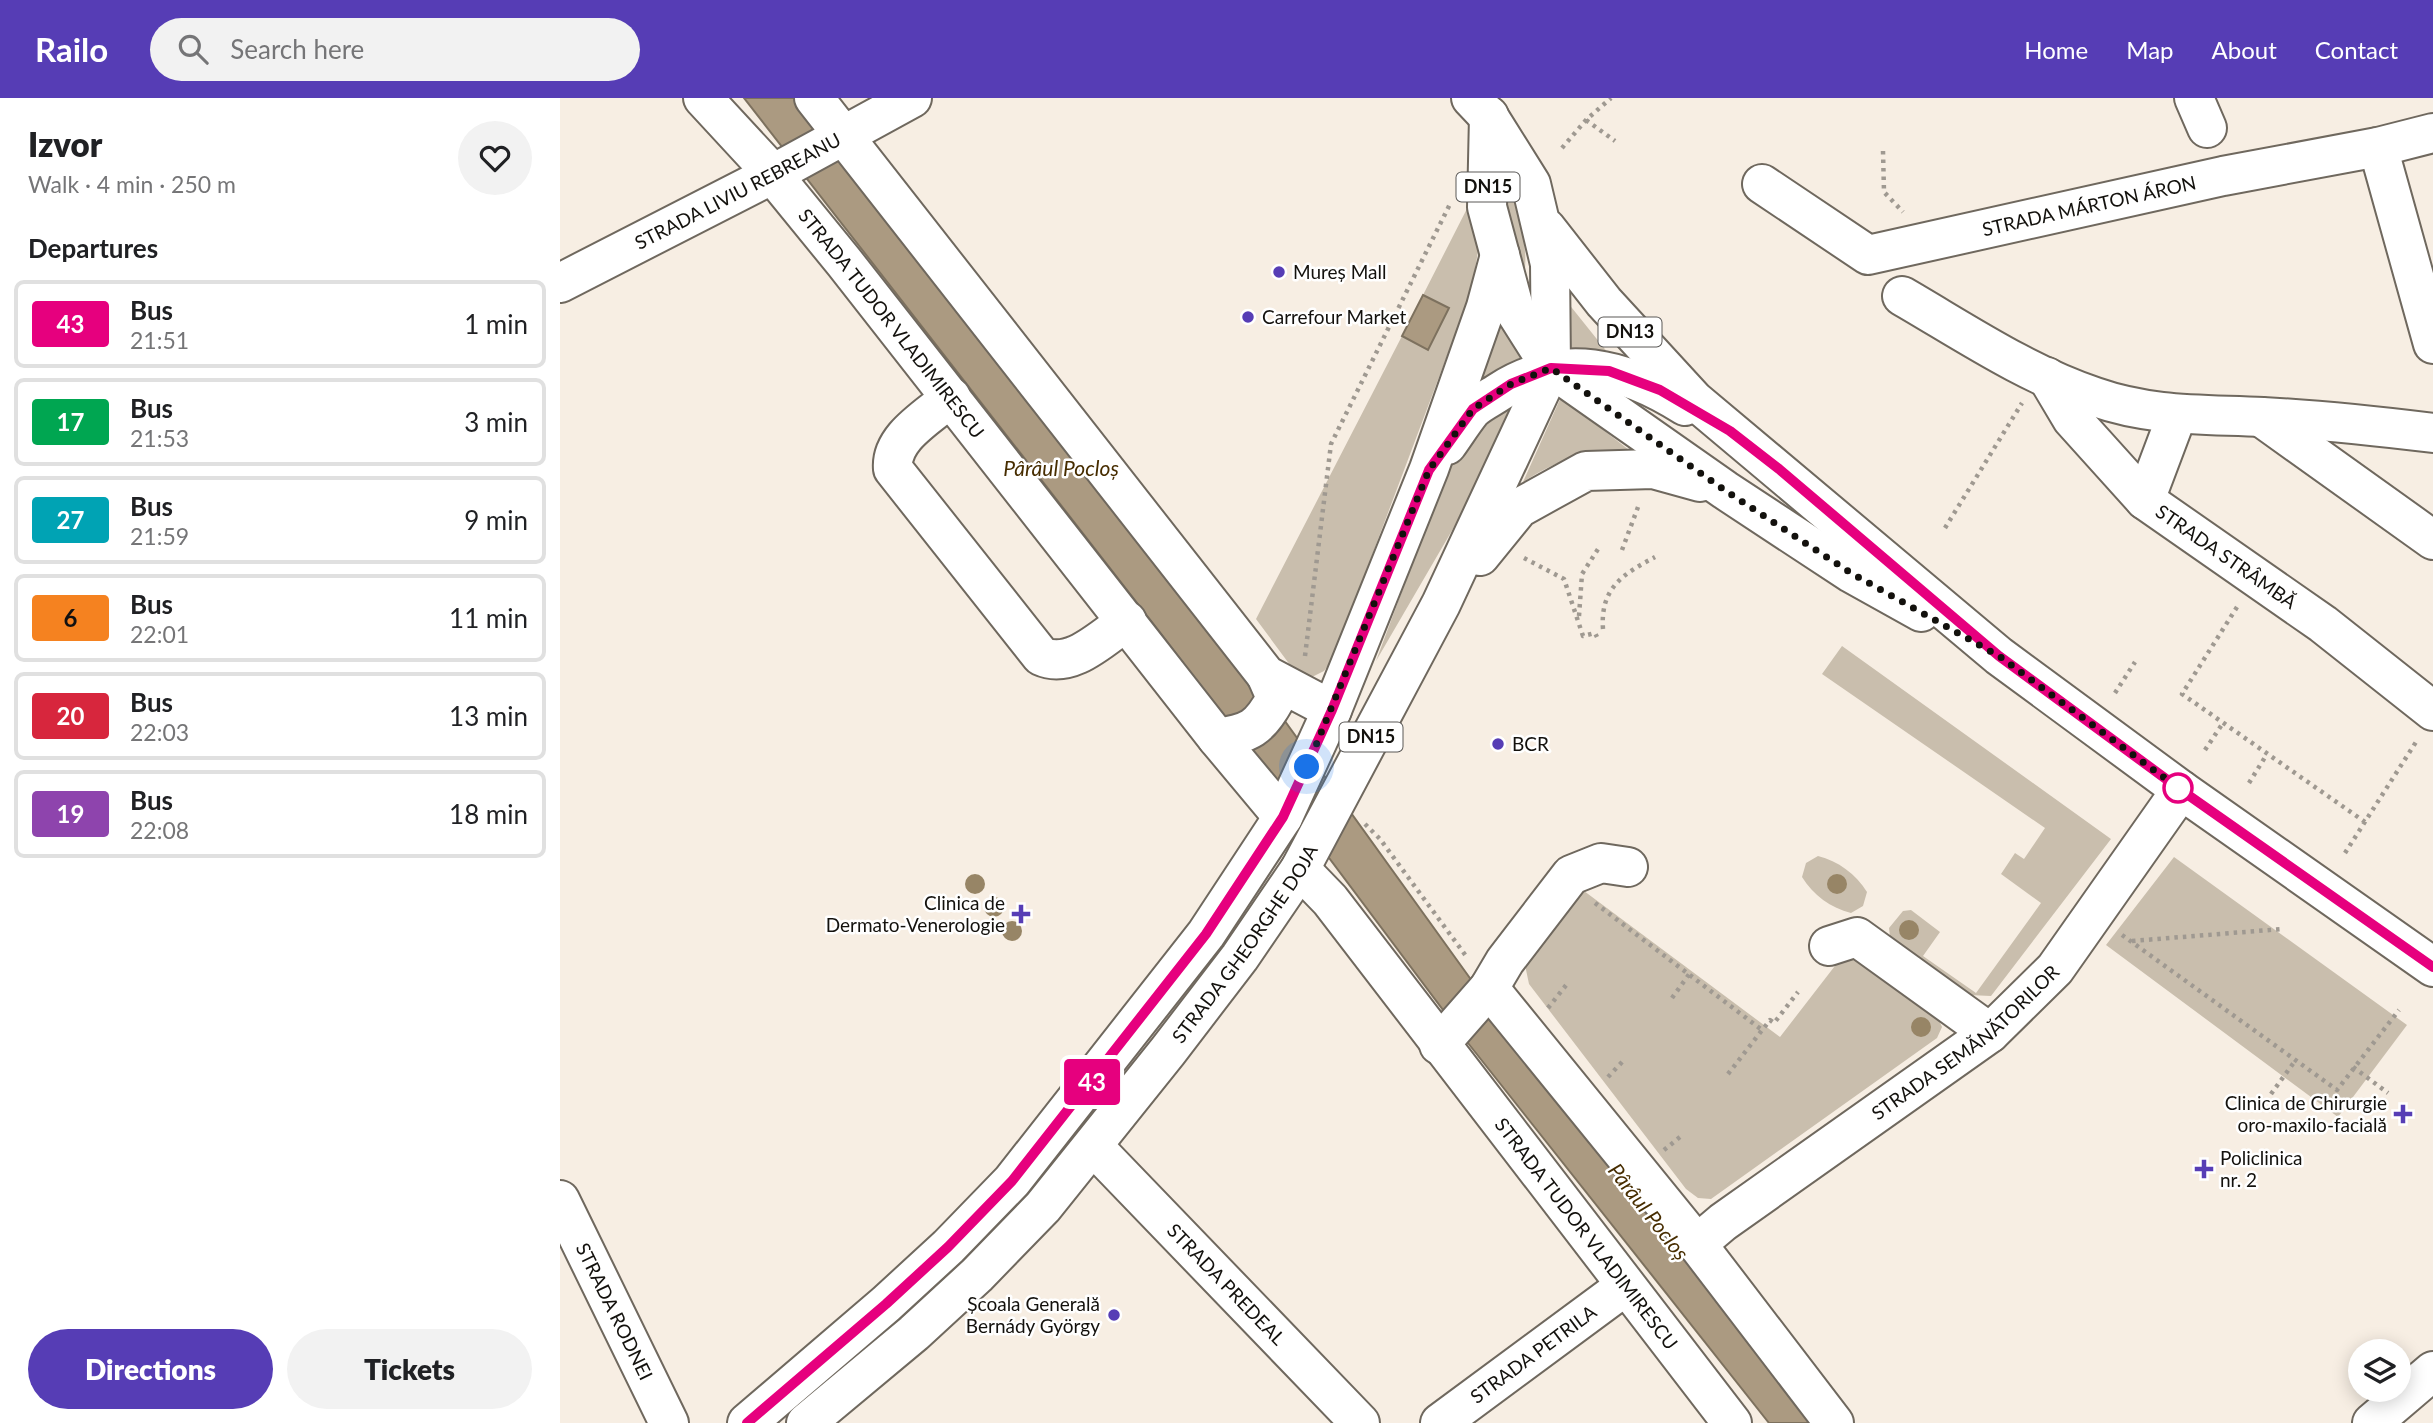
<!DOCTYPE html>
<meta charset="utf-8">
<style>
:root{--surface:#fff;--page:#f2f2f2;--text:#202124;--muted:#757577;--line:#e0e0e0;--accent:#563db5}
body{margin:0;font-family:Lato,sans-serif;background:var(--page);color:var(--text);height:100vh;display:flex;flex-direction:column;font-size:26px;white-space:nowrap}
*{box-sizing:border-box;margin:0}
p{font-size:23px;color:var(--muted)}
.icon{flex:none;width:38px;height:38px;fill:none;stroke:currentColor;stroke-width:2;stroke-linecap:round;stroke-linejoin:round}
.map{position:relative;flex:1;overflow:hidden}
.panel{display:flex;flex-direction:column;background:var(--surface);width:560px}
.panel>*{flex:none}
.badge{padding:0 14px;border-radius:5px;font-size:24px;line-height:46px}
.tools{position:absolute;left:1788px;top:1241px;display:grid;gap:14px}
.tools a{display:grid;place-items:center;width:63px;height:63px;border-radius:50%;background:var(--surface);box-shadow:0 4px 18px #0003;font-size:35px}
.you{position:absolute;width:35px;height:35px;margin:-18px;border:5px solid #fff;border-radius:50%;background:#1a73e8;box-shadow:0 0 0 10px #1a73e833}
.map>.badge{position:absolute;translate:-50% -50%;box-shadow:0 0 0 4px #fff}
h2{padding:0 28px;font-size:26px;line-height:63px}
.round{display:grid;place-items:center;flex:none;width:74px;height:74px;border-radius:37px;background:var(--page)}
.headline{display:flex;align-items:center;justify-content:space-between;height:119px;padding:0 28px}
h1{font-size:33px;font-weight:800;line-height:52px}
.cta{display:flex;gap:14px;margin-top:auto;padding:14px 28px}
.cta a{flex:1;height:80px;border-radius:42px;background:var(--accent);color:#fff;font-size:28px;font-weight:800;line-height:80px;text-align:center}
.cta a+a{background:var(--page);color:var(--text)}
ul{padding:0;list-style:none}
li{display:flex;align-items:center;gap:21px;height:88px;margin:0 14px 10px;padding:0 14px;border:4px solid var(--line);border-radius:10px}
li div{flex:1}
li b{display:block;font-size:26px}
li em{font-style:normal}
li .badge{min-width:77px;font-weight:700;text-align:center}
header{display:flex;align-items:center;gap:42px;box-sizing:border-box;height:98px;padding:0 35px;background:var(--accent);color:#fff}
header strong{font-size:33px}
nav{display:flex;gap:38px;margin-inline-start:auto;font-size:24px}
.search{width:490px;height:63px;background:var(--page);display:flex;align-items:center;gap:18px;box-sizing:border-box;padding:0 24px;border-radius:38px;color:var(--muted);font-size:26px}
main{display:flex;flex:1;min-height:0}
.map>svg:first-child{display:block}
.green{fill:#c9bead}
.water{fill:#ab9a81;stroke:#7d715e;stroke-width:2}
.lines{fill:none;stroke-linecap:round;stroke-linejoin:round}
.minor-casing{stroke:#6f685e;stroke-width:42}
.major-casing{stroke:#6f685e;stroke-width:42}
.path{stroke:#9f9991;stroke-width:4.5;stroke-dasharray:3.5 5;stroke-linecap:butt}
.minor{stroke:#fff;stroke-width:38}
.major{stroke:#fff;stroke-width:38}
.tree{fill:#978566}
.line-casing{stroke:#fff;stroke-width:16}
.line{stroke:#e6007e;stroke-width:10}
.walk{stroke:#13110d;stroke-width:7;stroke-dasharray:0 12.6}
.poi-dot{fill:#563db5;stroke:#fff;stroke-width:2.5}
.stop-dot{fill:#fff;stroke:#e6007e;stroke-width:3.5}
.labels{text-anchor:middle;stroke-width:5;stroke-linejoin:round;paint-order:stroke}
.shield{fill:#fff;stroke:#5a5856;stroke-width:2}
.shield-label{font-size:18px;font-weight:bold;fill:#13110d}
.street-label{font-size:19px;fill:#13110d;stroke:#fff}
.poi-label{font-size:19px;fill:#13110d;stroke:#fff;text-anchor:start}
.water-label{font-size:21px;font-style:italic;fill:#472d00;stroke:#fff}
</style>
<header>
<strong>Railo</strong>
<div class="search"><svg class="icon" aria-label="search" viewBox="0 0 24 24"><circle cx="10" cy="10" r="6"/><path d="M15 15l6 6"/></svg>Search here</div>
<nav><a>Home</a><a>Map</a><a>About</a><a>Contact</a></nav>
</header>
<main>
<section class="panel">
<div class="headline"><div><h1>Izvor</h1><p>Walk · 4 min · 250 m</p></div><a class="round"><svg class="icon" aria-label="heart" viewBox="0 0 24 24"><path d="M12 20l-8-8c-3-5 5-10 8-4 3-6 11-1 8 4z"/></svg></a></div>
<h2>Departures</h2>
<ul>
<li><span class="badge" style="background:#e6007e;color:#fff">43</span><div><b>Bus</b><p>21:51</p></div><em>1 min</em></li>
<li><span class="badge" style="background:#00a651;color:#fff">17</span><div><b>Bus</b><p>21:53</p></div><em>3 min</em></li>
<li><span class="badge" style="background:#00a3b4;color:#fff">27</span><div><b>Bus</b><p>21:59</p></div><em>9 min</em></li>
<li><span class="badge" style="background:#f58220;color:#111">6</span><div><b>Bus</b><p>22:01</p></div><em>11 min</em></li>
<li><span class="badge" style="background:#d7263d;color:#fff">20</span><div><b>Bus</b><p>22:03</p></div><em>13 min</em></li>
<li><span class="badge" style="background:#8e44ad;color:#fff">19</span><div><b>Bus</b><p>22:08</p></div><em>18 min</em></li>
</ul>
<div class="cta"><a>Directions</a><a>Tickets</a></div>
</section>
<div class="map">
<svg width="1873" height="1325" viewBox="0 0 1873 1325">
<rect width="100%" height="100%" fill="#f7eee3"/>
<path class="green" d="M941,75C961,113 972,154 961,197L952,176Z
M916,93L920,142L911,194L773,561L764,573L752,579L733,571L696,521L842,238L868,251L889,210L863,197Z
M1004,200L1060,270L997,257Z
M945,212L974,265L914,293Z
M961,295L901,417L816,563L886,375L918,324Z
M1001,299L1069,352C1022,354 1003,359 963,384Z
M1282,548L1551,741L1431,898L1409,897L1330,839L1329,830L1343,813L1351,812L1380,834L1363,858L1416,895L1481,805L1441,776L1455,755L1464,761L1485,730L1262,576Z
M1258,758C1278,763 1296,776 1307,794L1303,808L1291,815C1271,810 1253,797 1242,779L1246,765Z
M1614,759L1847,927L1778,1019L1546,847Z
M1020,790L1220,939L1288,851L1377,918L1382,929L1377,940L1151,1101L1138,1100L1126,1091L969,886L965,867Z"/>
<path class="water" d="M184,0H244L686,569L930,908L1257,1325H1209L904,940L602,537Z
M863,197L889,210L868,252L842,238Z"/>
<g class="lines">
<defs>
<g id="minor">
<path id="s1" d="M143,0L204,66L284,164L657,640L723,719"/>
<path d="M254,0L706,577L772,612"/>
<path d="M1634,0L1647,30"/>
<path d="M1818,49L1873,246"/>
<path id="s2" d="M1202,86L1308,157L1663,78L1818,49L1873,35"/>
<path id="s3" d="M0,185L213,76L352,0"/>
<path d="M1342,198C1404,234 1466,276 1535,299C1592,319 1645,316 1703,319C1760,322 1817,328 1873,335"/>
<path id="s4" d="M1487,279L1512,321L1585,402L1763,526L1873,613"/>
<path d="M391,299C369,319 330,339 333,371L481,558C511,572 542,540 567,523"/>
<path d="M1701,319L1873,442"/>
<path d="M1585,402L1617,317"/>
<path d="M657,640C690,635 699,631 716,600L706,577"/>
<path id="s5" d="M740,771L770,802L1172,1325"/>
<path d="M1269,848L1297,839L1430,935"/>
<path d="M929,890L1137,1146L1274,1325"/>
<path d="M879,947L929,890L945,863L1011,777L1041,765L1068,769"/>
<path id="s6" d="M533,1048L800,1325"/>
<path id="s7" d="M0,1102L109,1325"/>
<path id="s8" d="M1137,1146L1163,1124L1430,935L1495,871L1621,692"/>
<path id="s9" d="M880,1325L1064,1189"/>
<path d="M1812,1325L1873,1273"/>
</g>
<g id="major">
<path d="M929,18L927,109L955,213L991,270L1165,392L1291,475L1361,514"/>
<path d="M986,130L1044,204L1134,302L1439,558L1621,692L1873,869"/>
<path d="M887,347C895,336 903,323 912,312C919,305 930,300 939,294C1002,253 1065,270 1125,308"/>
<path d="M920,458L959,410L1026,373L1093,371L1140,384"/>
<path d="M187,1325L326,1206L388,1149L452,1083L646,836L723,719L772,612L869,371L926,209L940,157"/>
<path id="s10" d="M246,1325L354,1235L417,1177L483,1109L608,953L680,859L740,771L881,506L991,270L990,166L971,86L929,19L911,0"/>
</g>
</defs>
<use href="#minor" class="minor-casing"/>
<use href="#major" class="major-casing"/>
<path class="path" d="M1026,22L1055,43
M1002,50L1026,22L1051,0
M1323,53L1324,94L1343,114
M1385,430L1462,305
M1062,452L1078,409
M964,460L1004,481L1023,538L1035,535L1037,539
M1677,509L1622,596L1805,724
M1019,518L1022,476L1040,448
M1043,531C1040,490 1063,476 1095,459
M745,558L771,346L890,106
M1555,595L1575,564
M1645,652L1663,625
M1689,685L1707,656
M805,726L820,741L906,858
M1785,755L1856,644
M1035,805L1202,932
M1562,837L1777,992L1839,912
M1572,843L1722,831
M1112,900L1130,875
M988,910L1007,886
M1793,969L1828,995
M1168,976L1210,922L1214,925L1238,894
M1048,979L1064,962
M1711,996L1735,963
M1104,1052L1120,1039"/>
<use href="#minor" class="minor"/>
<use href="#major" class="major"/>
</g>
<g class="tree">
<circle cx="415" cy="786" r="10"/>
<circle cx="1277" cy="786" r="10"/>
<circle cx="434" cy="809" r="10"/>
<circle cx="1349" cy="832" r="10"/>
<circle cx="452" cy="833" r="10"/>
<circle cx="1361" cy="929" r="10"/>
</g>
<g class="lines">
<defs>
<path id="line" d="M187,1325L326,1206L388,1149L452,1083L646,836L723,719L772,612L869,372L913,311L951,286L991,270L1049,273L1100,292L1170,333L1219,371L1439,558L1621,692L1873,869"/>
</defs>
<use href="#line" class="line-casing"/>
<use href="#line" class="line"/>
<path class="walk" d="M747,669L869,372L913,311L951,286L991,270L1166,393L1291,475L1439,558L1621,692L1618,690"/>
</g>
<g class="poi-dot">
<circle cx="719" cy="174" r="7"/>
<circle cx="688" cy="219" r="7"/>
<circle cx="938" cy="646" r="7"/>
<path d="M457.5 805.5h7v7h7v7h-7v7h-7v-7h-7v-7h7z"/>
<path d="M1839.5 1005.5h7v7h7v7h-7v7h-7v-7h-7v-7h7z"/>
<path d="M1640.5 1060.5h7v7h7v7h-7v7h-7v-7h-7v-7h7z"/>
<circle cx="554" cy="1217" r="7"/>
</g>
<circle class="stop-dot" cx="1618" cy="690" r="14"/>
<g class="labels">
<g class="shield">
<rect x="896.5" y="74.5" width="63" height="29" rx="5"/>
<rect x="1038.5" y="219.5" width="63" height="29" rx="5"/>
<rect x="779.5" y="624.5" width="63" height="29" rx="5"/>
</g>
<g class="shield-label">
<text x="928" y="95">DN15</text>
<text x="1070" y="240">DN13</text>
<text x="811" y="645">DN15</text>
</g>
<g class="street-label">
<text dy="7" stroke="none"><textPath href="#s3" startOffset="200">STRADA LIVIU REBREANU</textPath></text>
<text dy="7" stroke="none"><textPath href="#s2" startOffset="354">STRADA MÁRTON ÁRON</textPath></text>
<text dy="7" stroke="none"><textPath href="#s1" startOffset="294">STRADA TUDOR VLADIMIRESCU</textPath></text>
<text dy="7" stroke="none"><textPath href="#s4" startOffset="257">STRADA STRÂMBĂ</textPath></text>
<text dy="7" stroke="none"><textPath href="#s10" startOffset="653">STRADA GHEORGHE DOJA</textPath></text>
<text dy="7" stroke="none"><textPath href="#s8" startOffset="336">STRADA SEMĂNĂTORILOR</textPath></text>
<text dy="7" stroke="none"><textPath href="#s5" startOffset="464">STRADA TUDOR VLADIMIRESCU</textPath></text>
<text dy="7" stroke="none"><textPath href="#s6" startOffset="192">STRADA PREDEAL</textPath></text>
<text dy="7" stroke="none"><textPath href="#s7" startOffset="124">STRADA RODNEI</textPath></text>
<text dy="7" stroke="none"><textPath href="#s9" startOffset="116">STRADA PETRILA</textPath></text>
</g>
<g class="poi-label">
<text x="733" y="181">Mureș Mall</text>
<text x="702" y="226">Carrefour Market</text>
<text x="952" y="653">BCR</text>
<text x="445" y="812" text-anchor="end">Clinica de<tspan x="445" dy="22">Dermato-Venerologie</tspan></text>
<text x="1827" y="1012" text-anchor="end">Clinica de Chirurgie<tspan x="1827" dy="22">oro-maxilo-facială</tspan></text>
<text x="1660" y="1067">Policlinica<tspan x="1660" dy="22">nr. 2</tspan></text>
<text x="540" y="1213" text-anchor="end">Școala Generală<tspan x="540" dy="22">Bernády György</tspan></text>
</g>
<g class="water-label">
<text x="501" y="378">Pârâul Pocloș</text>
<text transform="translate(1088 1114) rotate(52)" y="7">Pârâul Pocloș</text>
</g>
</g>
</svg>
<div class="tools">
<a><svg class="icon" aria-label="layers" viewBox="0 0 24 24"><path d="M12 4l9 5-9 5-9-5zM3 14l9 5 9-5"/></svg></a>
</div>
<div class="you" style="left:747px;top:669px"></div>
<b class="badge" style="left:532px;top:984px;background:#e6007e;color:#fff">43</b>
</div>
</main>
